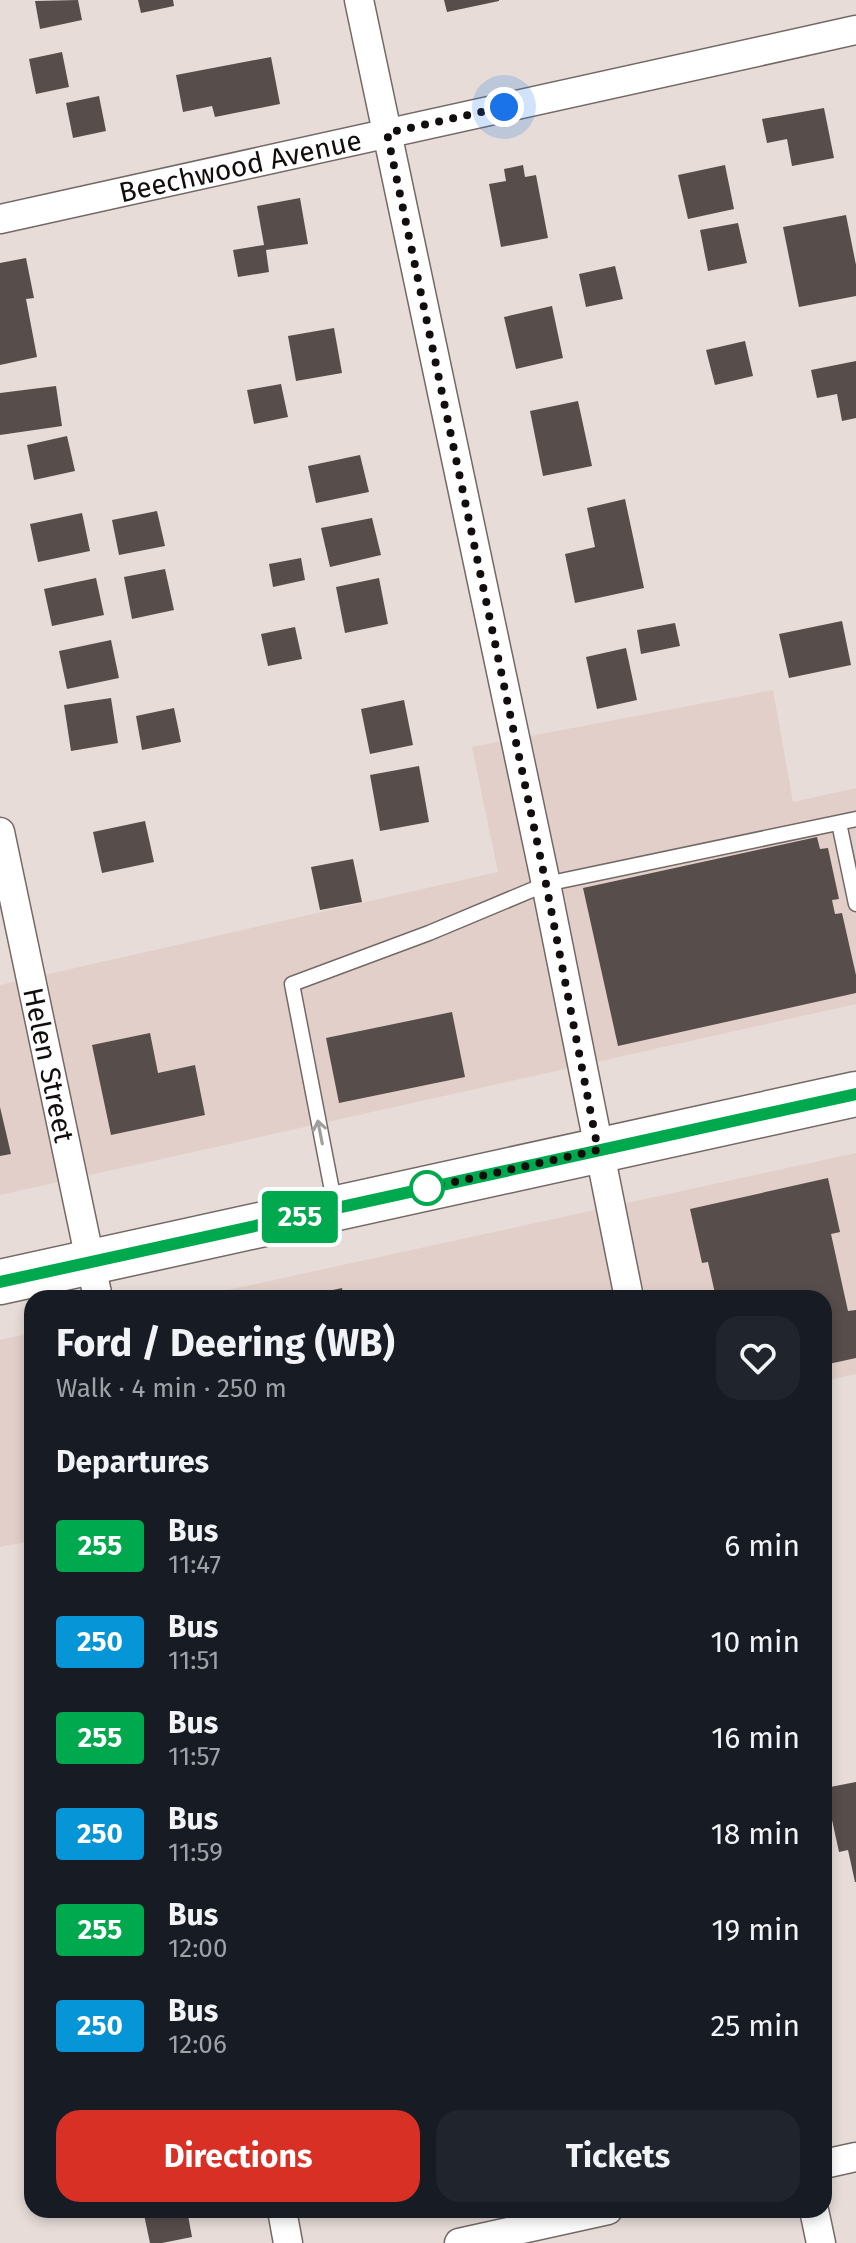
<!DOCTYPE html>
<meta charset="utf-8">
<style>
:root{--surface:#171b24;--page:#20242c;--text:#f1f3f6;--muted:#9ea1a6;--accent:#d93025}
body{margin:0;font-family:"Fira Sans",sans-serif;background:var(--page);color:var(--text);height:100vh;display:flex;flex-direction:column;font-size:30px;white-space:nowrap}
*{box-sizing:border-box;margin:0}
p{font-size:26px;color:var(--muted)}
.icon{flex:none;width:44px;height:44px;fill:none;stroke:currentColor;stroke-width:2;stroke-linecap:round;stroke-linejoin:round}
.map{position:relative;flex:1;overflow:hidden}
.details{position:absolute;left:24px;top:1290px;width:808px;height:928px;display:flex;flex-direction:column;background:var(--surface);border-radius:24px;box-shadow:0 4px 12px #0003}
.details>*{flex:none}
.badge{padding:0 16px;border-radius:6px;font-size:28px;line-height:52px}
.you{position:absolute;width:40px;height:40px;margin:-20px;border:6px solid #fff;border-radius:50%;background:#1a73e8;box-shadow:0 0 0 12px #1a73e833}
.map>.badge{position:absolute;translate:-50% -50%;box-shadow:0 0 0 4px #fff}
h2{padding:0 32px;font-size:30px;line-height:72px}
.round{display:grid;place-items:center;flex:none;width:84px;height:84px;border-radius:24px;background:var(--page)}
.headline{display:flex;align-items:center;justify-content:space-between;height:136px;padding:0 32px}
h1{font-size:38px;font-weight:700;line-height:60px}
.action{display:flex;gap:16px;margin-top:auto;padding:16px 32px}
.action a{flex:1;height:92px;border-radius:24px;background:var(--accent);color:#fff;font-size:32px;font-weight:700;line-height:92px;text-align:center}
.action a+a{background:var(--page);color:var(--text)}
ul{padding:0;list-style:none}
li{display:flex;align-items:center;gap:24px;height:96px;padding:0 32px}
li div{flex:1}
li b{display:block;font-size:30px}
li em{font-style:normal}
li .badge{min-width:88px;font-weight:700;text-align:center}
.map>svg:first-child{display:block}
.built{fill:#e3cfc9}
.building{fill:#574d4b}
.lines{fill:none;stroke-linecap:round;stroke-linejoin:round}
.lane-casing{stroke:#736966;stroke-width:17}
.street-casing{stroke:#736966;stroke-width:31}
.primary-casing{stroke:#736966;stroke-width:47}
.lane{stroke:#fff;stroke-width:14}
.street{stroke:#fff;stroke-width:28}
.primary{stroke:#fff;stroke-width:44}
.oneway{stroke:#a09f9e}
.line-casing{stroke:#fff;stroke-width:18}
.line{stroke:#00a94e;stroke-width:12}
.walk{stroke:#120e0d;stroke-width:8;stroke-dasharray:0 14.4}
.stop-dot{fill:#fff;stroke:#00a94e;stroke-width:4}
.labels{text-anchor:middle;stroke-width:8;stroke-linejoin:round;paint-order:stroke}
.street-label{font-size:28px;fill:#120e0d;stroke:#fff}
</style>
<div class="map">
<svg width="856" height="2243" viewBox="0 0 856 2243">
<rect width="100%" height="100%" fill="#e7dcd8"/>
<path class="built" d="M773,690L793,802L856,788V1004L0,1195V985L498,872L472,747Z
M856,1153V1374L824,1381V1298H191Z
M32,1333V1541L0,1547V1340Z"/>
<path class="building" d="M78,0L82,20L40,29L35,1Z
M138,0H173L174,6L141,13Z
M444,0H499V1L447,12Z
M62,52L69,87L36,94L29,59Z
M271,57L280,104L215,117L212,106L183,112L176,75Z
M99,96L106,131L73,138L66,103Z
M824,108L834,158L792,166L787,139L767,143L762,119Z
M523,165L525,177L536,175L548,238L501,247L489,184L506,181L504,169Z
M725,165L734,209L688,219L678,175Z
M300,198L308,244L266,250L269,272L238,277L233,250L264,245L257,206Z
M846,215L856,265V296L799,307L783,227Z
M738,223L747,263L708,271L700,230Z
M26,258L34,298L26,299L37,357L0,365V263Z
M615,266L623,299L586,307L579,274Z
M552,306L563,358L516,369L504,317Z
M334,328L342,373L296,381L288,336Z
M745,341L753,376L715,385L706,350Z
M856,361V418L842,421L837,394L817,398L811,370Z
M281,384L288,417L254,424L247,390Z
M56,386L62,426L0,435V393Z
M578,401L592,466L543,476L530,411Z
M67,436L75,471L34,480L27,445Z
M360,455L369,492L316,503L308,466Z
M625,499L644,588L575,603L565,554L595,547L587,508Z
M157,511L165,546L119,555L112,520Z
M82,513L90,551L38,562L30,524Z
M372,518L381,555L330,567L321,528Z
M301,558L305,580L273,587L269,564Z
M165,569L174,610L132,619L124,577Z
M96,578L104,615L52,626L44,589Z
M379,578L388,624L345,633L336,587Z
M842,621L851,665L789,678L779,634Z
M675,623L680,646L641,654L637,630Z
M295,627L302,659L268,666L261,634Z
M111,640L119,678L67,689L59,651Z
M626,648L637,700L597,709L586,657Z
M111,698L118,743L71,751L64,705Z
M404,700L413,745L370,754L361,709Z
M174,708L181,742L142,750L136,716Z
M419,766L429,822L380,831L370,775Z
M145,821L154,862L102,873L93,832Z
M817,837L820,849L828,848L839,899L832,900L835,914L842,913L856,975V993L618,1046L583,888Z
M353,859L362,902L320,910L311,867Z
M452,1012L465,1077L339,1103L326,1038Z
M150,1033L158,1073L195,1065L205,1115L111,1135L92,1045Z
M0,1107L11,1154L0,1156Z
M828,1178L840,1232L831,1234L848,1311L856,1310V1358L824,1365V1298H716L708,1262L702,1263L690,1209Z
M342,1288L344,1298H301L300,1297Z
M856,1782V1882H855L848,1850L839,1852L825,1788Z
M143,2210H187L192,2237L162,2243H150Z"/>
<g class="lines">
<defs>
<path id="lane" d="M839,823L856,904
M335,1206L292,984L429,933L546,884L856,819"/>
<g id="street">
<path d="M359,0L546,884L629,1298"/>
<path id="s1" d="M0,219L856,30"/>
<path id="s2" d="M0,832L98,1298"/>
<path d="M824,2164L856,2157"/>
<path d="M282,2210L288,2243"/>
<path d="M814,2210L821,2243"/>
<path d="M459,2243L608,2210"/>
</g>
<path id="primary" d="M0,1282L856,1094"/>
</defs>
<use href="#lane" class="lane-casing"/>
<use href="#street" class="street-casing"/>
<use href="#primary" class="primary-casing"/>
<use href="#lane" class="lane"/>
<use href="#street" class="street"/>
<use href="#primary" class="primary"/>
</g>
<defs><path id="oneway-shaft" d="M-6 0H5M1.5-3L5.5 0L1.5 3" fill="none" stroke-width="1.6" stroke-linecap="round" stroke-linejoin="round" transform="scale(2)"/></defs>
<use class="oneway" href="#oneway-shaft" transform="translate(320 1132) rotate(-101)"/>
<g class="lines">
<defs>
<path id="line" d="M0,1282L856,1094"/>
</defs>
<use href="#line" class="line-casing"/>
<use href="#line" class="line"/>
<path class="walk" d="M427,1188L598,1150L546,884L387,133L504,107"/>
</g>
<circle class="stop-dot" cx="427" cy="1188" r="16"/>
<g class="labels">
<g class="street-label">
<text dy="10" stroke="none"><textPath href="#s1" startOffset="246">Beechwood Avenue</textPath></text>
<text dy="10" stroke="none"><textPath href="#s2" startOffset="238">Helen Street</textPath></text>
</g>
</g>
</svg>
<div class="you" style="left:504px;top:107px"></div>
<b class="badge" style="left:300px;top:1217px;background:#00a94e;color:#fff">255</b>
<section class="details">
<div class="headline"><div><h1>Ford / Deering (WB)</h1><p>Walk · 4 min · 250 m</p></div><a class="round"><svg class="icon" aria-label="heart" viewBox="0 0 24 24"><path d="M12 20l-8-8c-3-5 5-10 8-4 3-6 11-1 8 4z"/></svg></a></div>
<h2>Departures</h2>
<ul>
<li><span class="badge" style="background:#00a94e;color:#fff">255</span><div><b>Bus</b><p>11:47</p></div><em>6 min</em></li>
<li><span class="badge" style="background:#0696d7;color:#fff">250</span><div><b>Bus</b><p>11:51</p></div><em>10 min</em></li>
<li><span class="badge" style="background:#00a94e;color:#fff">255</span><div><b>Bus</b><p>11:57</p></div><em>16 min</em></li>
<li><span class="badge" style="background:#0696d7;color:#fff">250</span><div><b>Bus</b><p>11:59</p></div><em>18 min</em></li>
<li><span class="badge" style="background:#00a94e;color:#fff">255</span><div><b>Bus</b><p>12:00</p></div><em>19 min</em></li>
<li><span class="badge" style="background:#0696d7;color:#fff">250</span><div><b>Bus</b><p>12:06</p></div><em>25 min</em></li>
</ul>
<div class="action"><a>Directions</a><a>Tickets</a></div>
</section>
</div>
